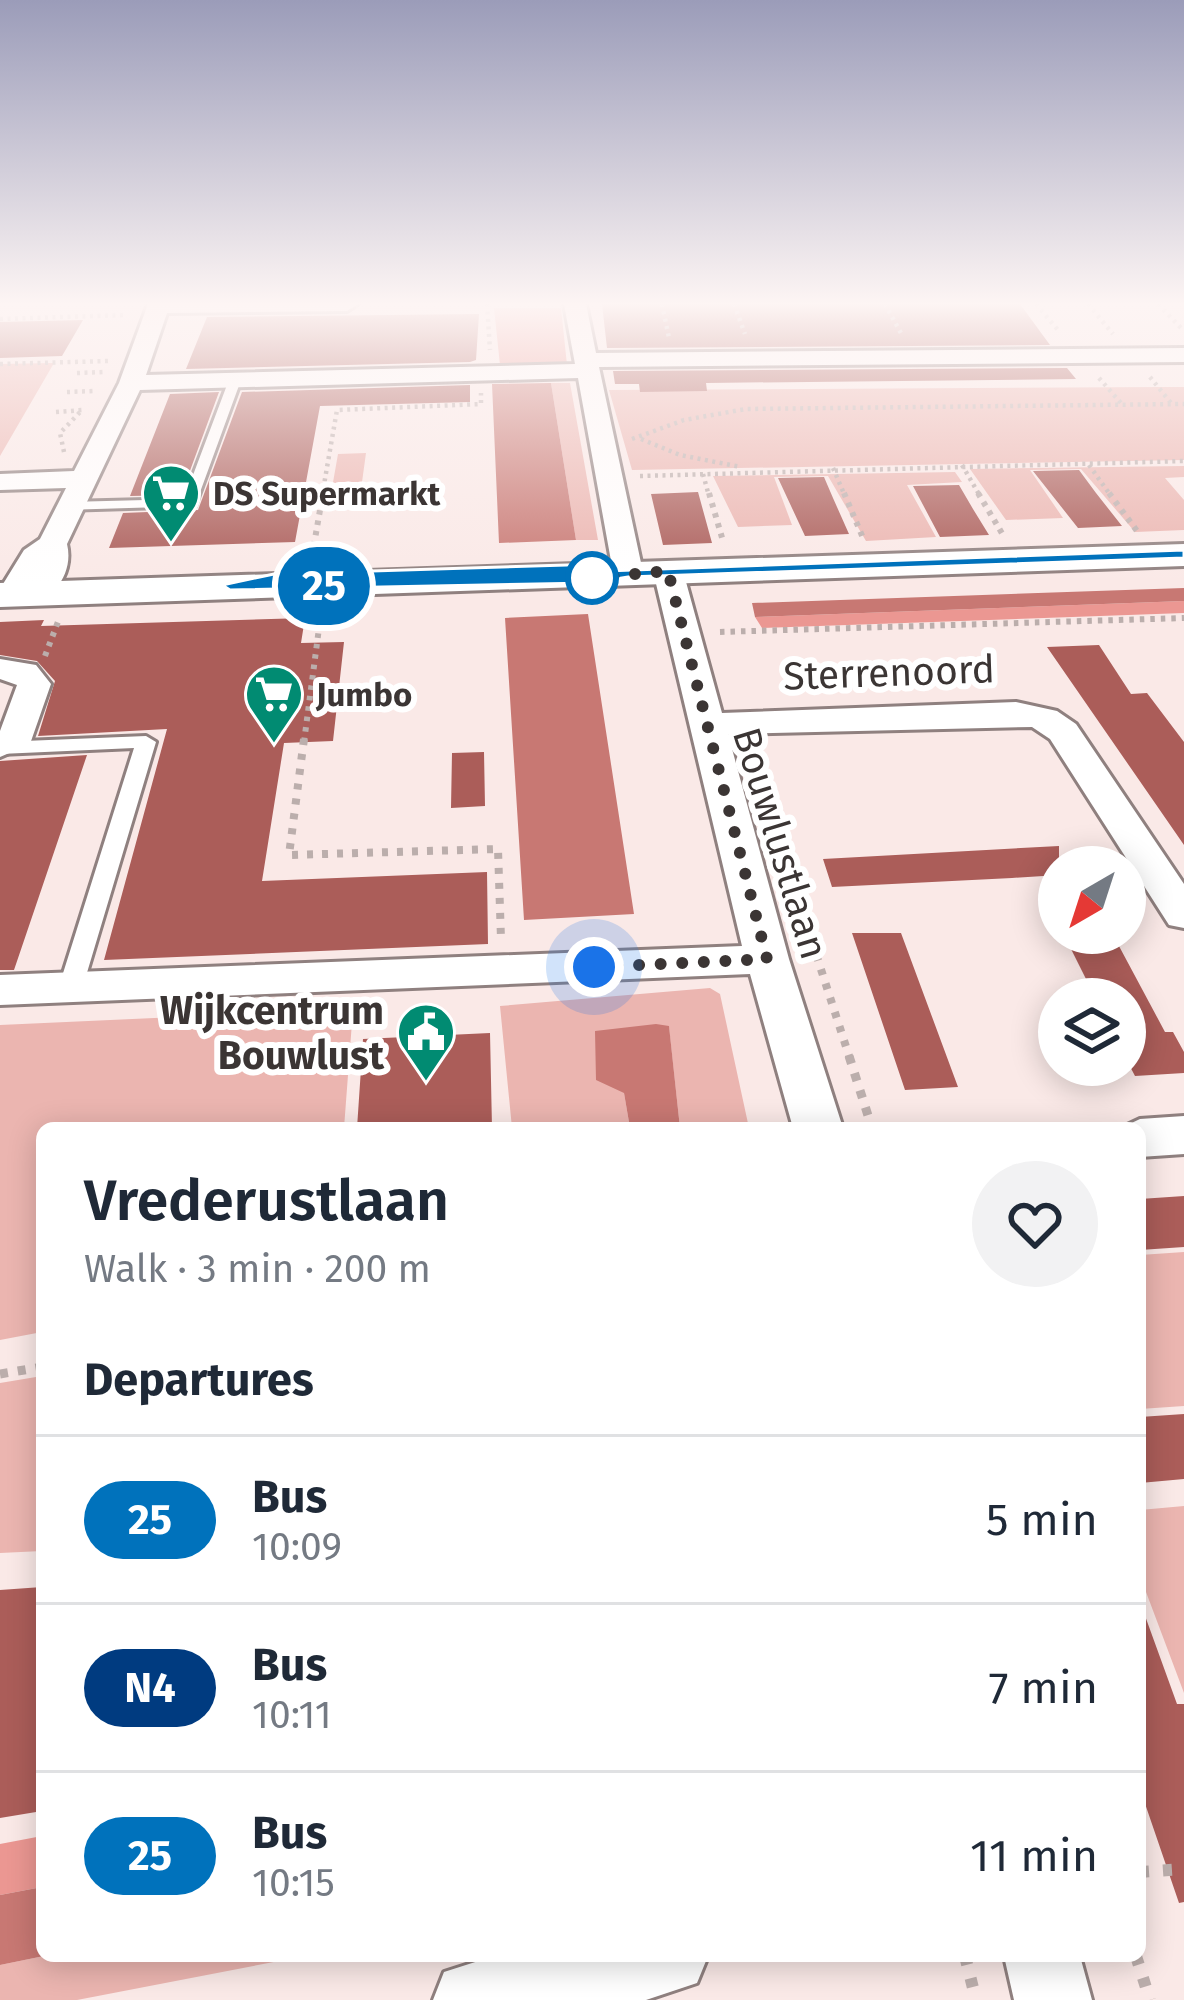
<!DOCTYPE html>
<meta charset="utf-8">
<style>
:root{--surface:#fff;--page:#f2f2f3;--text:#1f2937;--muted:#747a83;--line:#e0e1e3}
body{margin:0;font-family:"Fira Sans",sans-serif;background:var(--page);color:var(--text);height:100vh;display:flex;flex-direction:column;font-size:45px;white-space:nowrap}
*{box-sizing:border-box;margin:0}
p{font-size:39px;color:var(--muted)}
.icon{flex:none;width:66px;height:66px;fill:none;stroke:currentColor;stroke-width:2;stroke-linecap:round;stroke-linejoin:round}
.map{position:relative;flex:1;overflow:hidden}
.drawer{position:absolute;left:36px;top:1122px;width:1110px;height:840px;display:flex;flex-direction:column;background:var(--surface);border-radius:18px;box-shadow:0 6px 30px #0003}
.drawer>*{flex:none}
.badge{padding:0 24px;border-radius:39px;font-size:42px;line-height:78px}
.needle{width:78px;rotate:219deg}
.fabs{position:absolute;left:1038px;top:846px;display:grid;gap:24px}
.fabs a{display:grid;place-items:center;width:108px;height:108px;border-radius:50%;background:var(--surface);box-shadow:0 6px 30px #0003;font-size:60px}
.you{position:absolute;width:60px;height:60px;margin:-30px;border:9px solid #fff;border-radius:50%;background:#1a73e8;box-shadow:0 0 0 18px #1a73e833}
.map>.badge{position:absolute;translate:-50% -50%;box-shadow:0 0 0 6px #fff}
h2{padding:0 48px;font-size:45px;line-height:108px}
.round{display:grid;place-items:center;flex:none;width:126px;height:126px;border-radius:63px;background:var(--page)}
.head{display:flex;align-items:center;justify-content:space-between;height:204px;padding:0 48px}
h1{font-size:57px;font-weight:600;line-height:90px}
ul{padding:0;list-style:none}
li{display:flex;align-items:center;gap:36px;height:168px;padding:0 48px;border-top:3px solid var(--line)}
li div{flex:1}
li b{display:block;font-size:45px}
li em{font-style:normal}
li .badge{min-width:132px;font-weight:700;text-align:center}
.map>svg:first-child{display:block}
.green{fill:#ebb5b0}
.forest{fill:#eb9792}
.water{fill:#c87873}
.building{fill:#ab5d59}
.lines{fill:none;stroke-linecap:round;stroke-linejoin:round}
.service-casing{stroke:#8f807f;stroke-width:6}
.minor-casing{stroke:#8f807f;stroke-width:6}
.tertiary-casing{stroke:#8f807f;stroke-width:6}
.path-far4{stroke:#bbaeac;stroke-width:4.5;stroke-dasharray:3 4.5;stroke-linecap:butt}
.path-far3{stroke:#bbaeac;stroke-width:6;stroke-dasharray:4.5 6;stroke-linecap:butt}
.path-far2{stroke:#bbaeac;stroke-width:8;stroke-dasharray:6 9;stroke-linecap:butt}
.path-far1{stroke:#bbaeac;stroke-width:9;stroke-dasharray:8 10;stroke-linecap:butt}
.path{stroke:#bbaeac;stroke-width:12;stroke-dasharray:9 14;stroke-linecap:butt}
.service{fill:#fff;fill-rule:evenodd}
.minor{fill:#fff;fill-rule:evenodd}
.tertiary{fill:#fff;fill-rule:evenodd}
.line{fill:#0072bc;stroke:#fff;stroke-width:3}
.walk{stroke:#3b3534;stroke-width:12;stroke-dasharray:0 21.6}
.stop-dot{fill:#fff;stroke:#0072bc;stroke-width:6}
.labels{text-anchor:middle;stroke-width:12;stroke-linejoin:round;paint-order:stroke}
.far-poi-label{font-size:33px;font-weight:bold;fill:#3b3534;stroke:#fff;text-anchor:start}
.street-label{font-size:39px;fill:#3b3534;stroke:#fff}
.poi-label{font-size:39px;font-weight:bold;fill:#3b3534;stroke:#fff;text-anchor:end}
</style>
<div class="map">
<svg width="1184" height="2000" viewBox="0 0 1184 2000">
<rect width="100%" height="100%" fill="#fae9e7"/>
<path class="green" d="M54,363L0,456V364Z
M551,383H570L598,540H576Z
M1163,387H1184V460L632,470L609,390Z
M366,453L359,504L329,505L338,454Z
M1184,466V477L1165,478L1184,500V530L1135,532L1081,469L1030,470L1063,518L1006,520L970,469Z
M955,472L962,482L907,485L936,537L866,541L828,476L774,477L792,525L738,527L713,476Z
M710,988L720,994L749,1128H680L669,1027L624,1093L630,1128H512L500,1006Z
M353,1009L344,1128H42V1332L0,1340V1025Z
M1184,1252V1406L1140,1409V1255Z
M42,1376V1551L0,1553V1383Z
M1184,1506V1693L1140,1576V1510Z
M44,1956H305L77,2000H0V1965Z"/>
<path class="forest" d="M494,308H561L567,365H500Z
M1184,601V613L762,628L755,617Z
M42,1836V1887L0,1895V1844Z"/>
<path class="water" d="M551,383L576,540L499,543L492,384Z
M1184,588V601L755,617L752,603Z
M588,614L634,914L524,920L505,618Z
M656,1024L669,1026L680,1128H630L624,1093L596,1080L595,1031Z
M42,1887L44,1956L0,1965V1895Z"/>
<path class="building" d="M602,304H1020L1050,345L607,348Z
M479,314L476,360L470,362L186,369L207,317Z
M83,320L62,356L0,358V322Z
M1067,368L1076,379L706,383L707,391L640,392L639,384H615L613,371Z
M470,385V402L320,406L295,542L109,548L123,513L198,510L242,392Z
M219,392L181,495L130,496L170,394Z
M1079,470L1096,493L1122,526L1078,528L1033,471Z
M824,477L833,498L849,534L805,536L778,478Z
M959,485L973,509L989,535L940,537L913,486Z
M698,492L712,543L663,545L651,494Z
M305,618L301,643L344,642L333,741L284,743L262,881L487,872L488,944L104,960L167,729L38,736L55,681L37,661L0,655V622L44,620L41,626Z
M1099,645L1131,694L1147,693L1184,742V845L1047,647Z
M484,752L485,806L451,808L452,753Z
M87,755L14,970H0V761Z
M1059,846V875L1012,878L832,887L823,859Z
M852,933H901L958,1087L905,1090Z
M1063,933H1112L1165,1032H1173L1184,1052V1073L1135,1076L1125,1057V999H1096Z
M490,1033L492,1128H357L363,1039Z
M1184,1196V1247L1140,1250V1199Z
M1184,1414V1479L1140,1483V1417Z
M42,1587V1811L0,1818V1590Z
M1144,1613L1177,1704H1184V1902L1179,1903L1140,1789Z"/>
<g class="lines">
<defs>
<path id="service" d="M230,377L241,380L195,506L63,510L60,507L68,502L184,499Z
M146,736L156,742L83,986L71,994L63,992L59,986L134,748L0,754V742Z"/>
<path id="minor" d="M148,304H358L347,311L167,313L146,375L575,364L564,304H586L596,353L1184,348V362L599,367L643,572L628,581L613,572L578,378L140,390L67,544C75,576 48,610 14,602L3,584L24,550L40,539L66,488L0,490V474L74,471L119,383Z
M668,562L683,571L722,713L1016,702L1057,711L1076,724L1184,884V928L1169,925L1050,739L1032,727L728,734L789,959L843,1128H793L750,974L0,1005V975L742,946L653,571Z
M0,659L36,665L51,684L30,744L0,757V731L17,685L0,679Z
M1184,1116V1154L1140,1157V1128H1121L1140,1119Z
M494,1956H708L697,1983L646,2000H433L444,1972Z
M1004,1956H1080L1092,2000H1014Z"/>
<path id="tertiary" d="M1184,544V566L0,607V583Z"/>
</defs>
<use href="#service" class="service-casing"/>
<use href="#minor" class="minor-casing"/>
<use href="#tertiary" class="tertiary-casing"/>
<path class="path-far4" d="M487,304L490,350
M662,304L669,338
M734,304L745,334
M885,304L902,335
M1036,304L1058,330
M1088,304L1113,334
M1158,304L1183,330
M0,319L126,315
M0,364L108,361
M77,373L103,372
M1150,377L1171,403
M1099,378L1121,403
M67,392L94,391
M56,412L83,410
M632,439L684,420L746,409L1184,404
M641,439L680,455L741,467
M64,452L60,433L82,410
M962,465L980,496
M1089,465L1111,496
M833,468L845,496
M703,474L709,496
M640,476L1184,461
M322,496L337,410L481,404V393"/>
<path class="path-far3" d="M709,493L723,541
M844,493L863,538
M978,493L1003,535
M1109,493L1137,531
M312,556L323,493
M720,632L1184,618
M45,656L59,619
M304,742L321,613"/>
<path class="path-far2" d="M304,739L289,855L498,849L501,939
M784,855L850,1059"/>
<path class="path-far1" d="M849,1056L872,1128
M0,1374L42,1367"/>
<path class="path" d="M1140,1872L1184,1869
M965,1956L976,2000
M1136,1956L1150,2000"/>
<use href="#service" class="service"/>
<use href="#minor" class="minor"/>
<use href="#tertiary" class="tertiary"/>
</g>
<linearGradient id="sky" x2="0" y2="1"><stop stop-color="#9b9cb9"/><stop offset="0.52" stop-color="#fdf5f4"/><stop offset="1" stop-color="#fdf5f4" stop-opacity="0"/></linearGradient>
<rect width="1184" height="584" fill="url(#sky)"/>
<path class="line" d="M1184,550V558L628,577L592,583L230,590L222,585L274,574L600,564L606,571Z"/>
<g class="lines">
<path class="walk" d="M592,578L668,571L767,959L594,967"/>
</g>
<defs>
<symbol id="supermarket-pin" viewBox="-11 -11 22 30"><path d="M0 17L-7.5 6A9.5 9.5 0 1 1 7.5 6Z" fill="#018b72" stroke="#fff"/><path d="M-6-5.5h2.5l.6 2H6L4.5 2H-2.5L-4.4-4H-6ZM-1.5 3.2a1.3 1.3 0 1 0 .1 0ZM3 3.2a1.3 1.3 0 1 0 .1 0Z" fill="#fff"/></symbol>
<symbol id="civic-pin" viewBox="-11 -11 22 30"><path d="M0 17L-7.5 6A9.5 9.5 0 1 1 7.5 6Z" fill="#018b72" stroke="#fff"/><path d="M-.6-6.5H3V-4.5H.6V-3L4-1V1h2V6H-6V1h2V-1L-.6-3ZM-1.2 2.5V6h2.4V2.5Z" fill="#fff"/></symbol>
</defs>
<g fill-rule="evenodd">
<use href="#supermarket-pin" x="138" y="460" width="66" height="90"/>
<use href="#supermarket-pin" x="241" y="661" width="66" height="90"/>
<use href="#civic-pin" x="393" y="999" width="66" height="90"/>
</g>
<circle class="stop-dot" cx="592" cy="578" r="24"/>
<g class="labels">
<g class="far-poi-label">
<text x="213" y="505">DS Supermarkt</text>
<text x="316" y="706">Jumbo</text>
</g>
<g class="street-label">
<text transform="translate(889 672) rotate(-2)" y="14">Sterrenoord</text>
<text transform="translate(781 843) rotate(73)" y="14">Bouwlustlaan</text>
</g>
<g class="poi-label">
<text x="384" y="1024">Wijkcentrum<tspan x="384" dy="45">Bouwlust</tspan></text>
</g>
</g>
</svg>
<div class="fabs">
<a><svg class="needle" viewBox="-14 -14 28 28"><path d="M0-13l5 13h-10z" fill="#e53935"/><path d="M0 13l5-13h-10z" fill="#747a83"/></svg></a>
<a><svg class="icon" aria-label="layers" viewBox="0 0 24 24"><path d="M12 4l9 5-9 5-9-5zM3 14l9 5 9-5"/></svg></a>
</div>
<div class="you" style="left:594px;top:967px"></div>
<b class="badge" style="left:324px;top:586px;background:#0072bc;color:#fff">25</b>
<section class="drawer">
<div class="head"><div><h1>Vrederustlaan</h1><p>Walk · 3 min · 200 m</p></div><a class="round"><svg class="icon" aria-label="heart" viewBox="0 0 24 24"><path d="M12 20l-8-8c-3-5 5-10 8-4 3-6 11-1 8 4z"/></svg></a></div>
<h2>Departures</h2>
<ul>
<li><span class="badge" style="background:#0072bc;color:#fff">25</span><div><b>Bus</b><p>10:09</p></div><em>5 min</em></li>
<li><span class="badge" style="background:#003b80;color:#fff">N4</span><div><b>Bus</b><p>10:11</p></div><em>7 min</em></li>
<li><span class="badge" style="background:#0072bc;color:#fff">25</span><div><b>Bus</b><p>10:15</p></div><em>11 min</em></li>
</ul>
</section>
</div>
